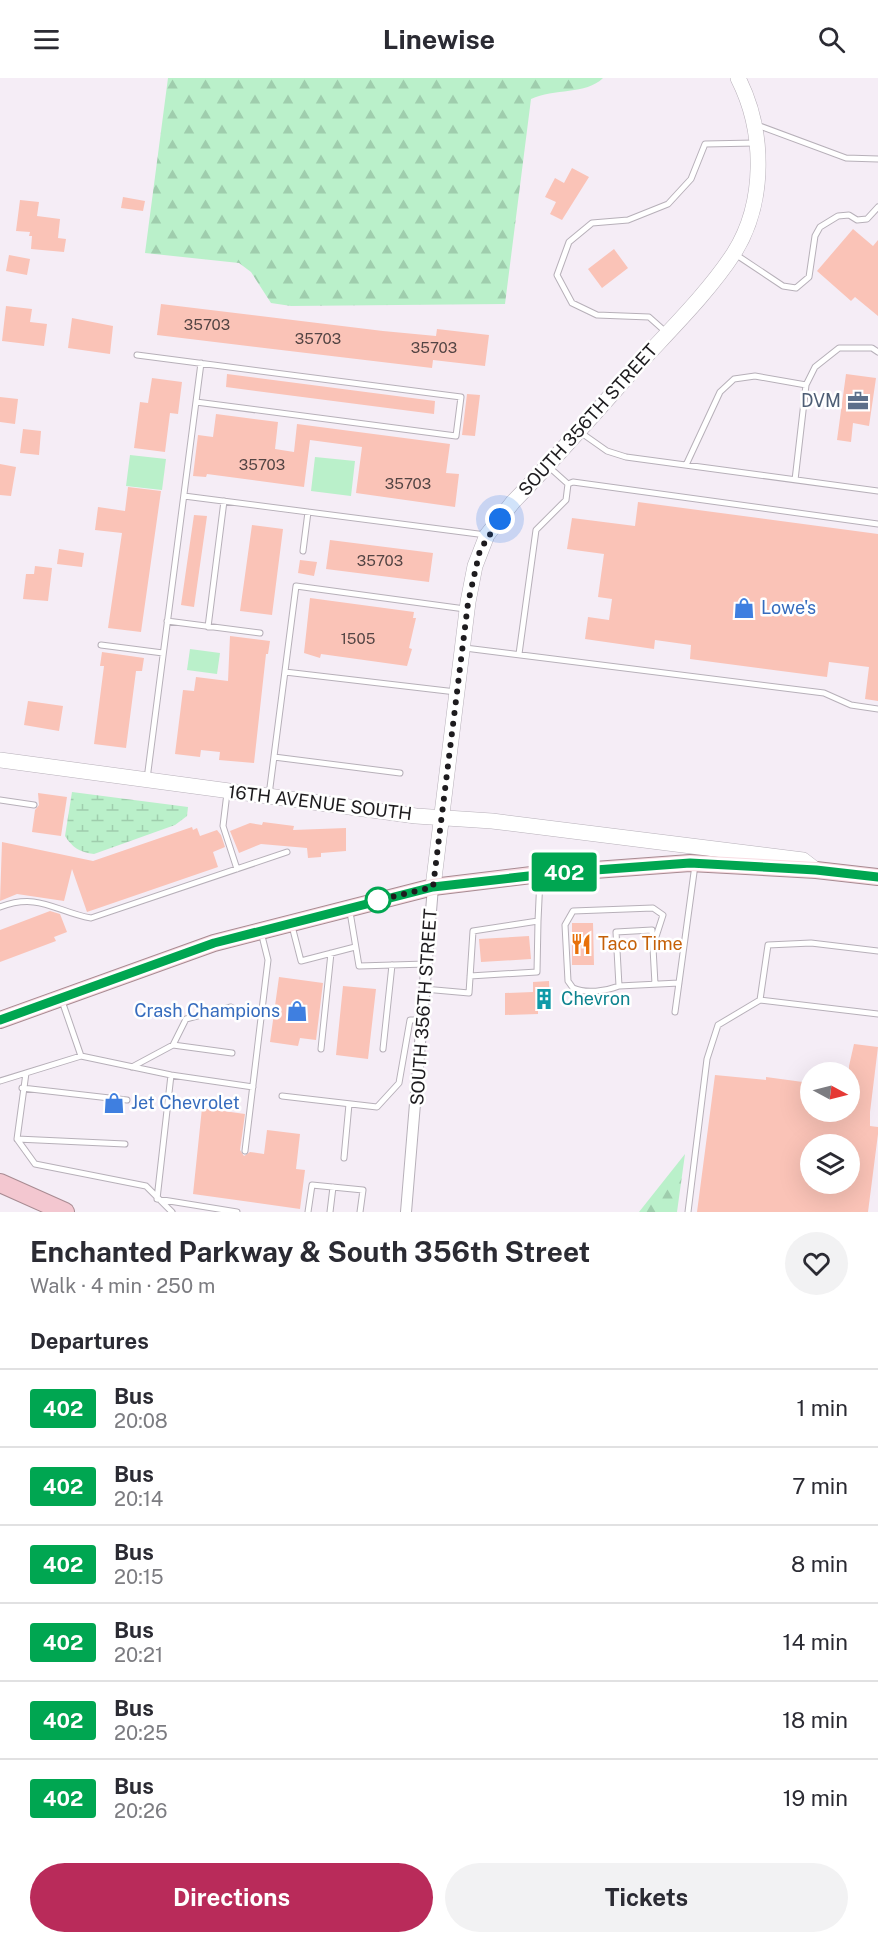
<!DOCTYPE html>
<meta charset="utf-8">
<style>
:root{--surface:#fff;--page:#f2f2f3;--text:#2b2b33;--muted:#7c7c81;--line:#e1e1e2;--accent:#b92b5a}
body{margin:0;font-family:"Public Sans",sans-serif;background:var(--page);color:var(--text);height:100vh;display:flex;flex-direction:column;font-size:22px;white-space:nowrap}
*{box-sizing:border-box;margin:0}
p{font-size:20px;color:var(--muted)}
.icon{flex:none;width:33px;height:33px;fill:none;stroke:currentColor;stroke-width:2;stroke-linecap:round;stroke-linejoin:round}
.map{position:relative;height:1134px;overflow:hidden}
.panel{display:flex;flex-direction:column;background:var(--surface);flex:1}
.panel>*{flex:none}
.badge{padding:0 12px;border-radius:4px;font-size:21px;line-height:39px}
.needle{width:39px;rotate:97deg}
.tools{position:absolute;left:800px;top:984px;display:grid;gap:12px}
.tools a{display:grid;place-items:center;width:60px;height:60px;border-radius:50%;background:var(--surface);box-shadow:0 6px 24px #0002;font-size:30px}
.you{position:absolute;width:30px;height:30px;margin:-15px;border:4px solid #fff;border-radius:50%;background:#1a73e8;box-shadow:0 0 0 9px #1a73e833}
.map>.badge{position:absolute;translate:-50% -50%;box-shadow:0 0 0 3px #fff}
h2{padding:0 30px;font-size:22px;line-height:54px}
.round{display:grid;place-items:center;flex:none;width:63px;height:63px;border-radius:32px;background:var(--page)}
.headline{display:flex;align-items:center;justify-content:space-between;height:102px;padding:0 30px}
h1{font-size:28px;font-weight:700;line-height:45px}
.cta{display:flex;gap:12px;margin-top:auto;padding:12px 30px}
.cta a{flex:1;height:69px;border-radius:36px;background:var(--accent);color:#fff;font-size:24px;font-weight:700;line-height:69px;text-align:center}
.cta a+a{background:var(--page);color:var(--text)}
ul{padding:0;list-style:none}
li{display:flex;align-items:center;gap:18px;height:78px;padding:0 30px;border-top:2px solid var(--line)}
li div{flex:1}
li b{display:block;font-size:22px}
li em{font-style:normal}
li .badge{min-width:66px;font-weight:700;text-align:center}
header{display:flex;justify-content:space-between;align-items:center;height:78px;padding:0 30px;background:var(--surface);font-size:27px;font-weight:700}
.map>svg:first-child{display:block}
.green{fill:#baf0ca}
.forest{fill:url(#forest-firs)}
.wetland{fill:url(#wetland-marsh)}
.building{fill:#fac3b7;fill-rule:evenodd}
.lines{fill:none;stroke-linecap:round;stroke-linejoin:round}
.lane-casing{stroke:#b7b0b9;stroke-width:7}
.street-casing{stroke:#b7b0b9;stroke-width:12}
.secondary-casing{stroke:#b7b0b9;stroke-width:16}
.primary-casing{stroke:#a88b92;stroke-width:18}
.highway-casing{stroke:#a88b92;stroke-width:20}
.lane{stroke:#fff;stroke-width:5}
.street{stroke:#fff;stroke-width:10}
.secondary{stroke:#fff;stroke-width:15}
.primary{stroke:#f8dde3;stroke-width:16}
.highway{stroke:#f3c7d0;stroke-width:18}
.line-casing{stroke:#fff;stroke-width:14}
.line{stroke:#00a651;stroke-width:9}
.walk{stroke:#1d1b1e;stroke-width:6;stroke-dasharray:0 10.8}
.stop-dot{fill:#fff;stroke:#00a651;stroke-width:3}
.labels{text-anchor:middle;stroke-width:5;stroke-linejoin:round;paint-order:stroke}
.number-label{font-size:15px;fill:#544544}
.service-label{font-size:18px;fill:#4e5e75;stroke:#fff;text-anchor:end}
.street-label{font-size:18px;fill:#1d1b1e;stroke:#fff}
.shop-label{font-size:18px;fill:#366cbe;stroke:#fff;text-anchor:start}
.food-label{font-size:18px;fill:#c56008;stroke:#fff;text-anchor:start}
.culture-label{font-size:18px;fill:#0d838f;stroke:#fff;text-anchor:start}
</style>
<header><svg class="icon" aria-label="menu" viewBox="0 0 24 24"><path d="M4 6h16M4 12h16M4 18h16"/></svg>Linewise<svg class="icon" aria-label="search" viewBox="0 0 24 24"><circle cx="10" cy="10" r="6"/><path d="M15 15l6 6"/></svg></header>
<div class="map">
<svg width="878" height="1134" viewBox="0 0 878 1134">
<defs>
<pattern id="forest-firs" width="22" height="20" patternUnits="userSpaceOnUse" patternTransform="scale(1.5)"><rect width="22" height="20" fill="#baf0ca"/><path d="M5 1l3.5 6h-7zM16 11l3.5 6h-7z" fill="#9fcdad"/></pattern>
<pattern id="wetland-marsh" width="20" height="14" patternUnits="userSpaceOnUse" patternTransform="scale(1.5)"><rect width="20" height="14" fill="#baf0ca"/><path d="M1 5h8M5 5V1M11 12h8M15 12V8" fill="none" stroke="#9fcdad"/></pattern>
</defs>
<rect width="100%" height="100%" fill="#f5edf6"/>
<path class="green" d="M130,377L166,381L162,412L126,408Z
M315,379L355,383L351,418L311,413Z
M190,571L220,575L217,596L187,592Z"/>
<path class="forest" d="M168,0H603C586,17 554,10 531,21L505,226L291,228L271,225L251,194L239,185L145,175Z
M685,1076L677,1134H639Z"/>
<path class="wetland" d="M72,714L188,729L187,738L175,747L94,776C79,774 73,770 65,758Z"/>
<path class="building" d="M572,90L589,99L562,142L550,136L556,124L545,119L555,100L564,105Z
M123,119L145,123L143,133L121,130Z
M20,122L39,124L37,138L60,141L58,160L66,161L64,174L31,171L32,158H29L30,154L16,153Z
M853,151L873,168L878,162V238L855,219L851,223L817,193Z
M614,171L628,190L602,210L588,191Z
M9,177L30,181L27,197L6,193Z
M161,226L383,253L436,258L437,251L489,257L485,288L433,282L432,290L157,257Z
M6,228L32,231L30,244L47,246L44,268L2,263Z
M72,240L113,248L110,276L68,270Z
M227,296L435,323L434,336L226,309Z
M846,296L876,300L869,348L853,345L851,364L837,362Z
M152,300L182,304L178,336L170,335L165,374L134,370L140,324L148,325Z
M467,316L480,317L475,358L462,357Z
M0,319L18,321L15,346L0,344Z
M216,336L278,344L275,371L294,374L297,346L450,366L446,395L459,396L455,429L356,415L362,369L310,362L304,409L207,396L206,399L193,398L198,357L213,359Z
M23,351L41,353L39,377L20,375Z
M0,386L16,389L11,418L0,417Z
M128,409L161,413L141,554L108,550L122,455L95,452L98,429L125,433Z
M638,424L878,456V623L865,621L869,589L829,584L827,599L690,581L691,567L655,562L654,571L585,561L588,539L609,542L612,521L598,519L604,476L567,471L572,440L635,448Z
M194,437L207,438L194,529L181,527Z
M252,447L283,451L272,537L240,533Z
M330,462L433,475L429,504L326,491Z
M59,471L84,475L82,489L57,486Z
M300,482L317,484L314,498L298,495Z
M35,488L52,490L48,523L23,521L26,496H34Z
M310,520L414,534L413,540H416L409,570L412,571L407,588L321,576L320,580L304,575Z
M230,558L270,563L268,576H266L254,685L219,682L220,674L201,672L200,679L175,676L183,612L194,613L196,599L228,603Z
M102,574L144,580L142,593H136L126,670L94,666L104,588H100Z
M28,623L63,628L59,653L24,647Z
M38,715L67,719L61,758L32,754L35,732L39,727Z
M263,744L294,748L293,752L346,750V773L321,775V779L308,780L307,770L261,766L239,775L230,753L250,745L262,747Z
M192,749L193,752L197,750L200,758L217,752L221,757L225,769L213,774L218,789L87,834L72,791L64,823L17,816L0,823L2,764L93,783Z
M50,833L60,836L67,854L54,859L56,863L0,884V852Z
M572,845H593L594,887H572Z
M529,858L531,881L481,884L479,861Z
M279,899L323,905L316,962L300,960L298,968L270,964Z
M549,903L550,927H538V936L505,937V915L533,914V904Z
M343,908L376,911L368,981L336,977Z
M854,966L878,969L870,1034V1048L878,1049V1056L868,1134H697L715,997L766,1002V999L810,1005V1034H849V988ZM810,1066H849V1106H810Z
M202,1030L245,1036L240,1072L244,1078L250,1074L264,1076L267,1052L300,1056L296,1091L305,1092L300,1131L193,1116Z"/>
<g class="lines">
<defs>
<path id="lane" d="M757,47L846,80L878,81
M735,176L783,208L796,210L809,199L815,158L820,149L838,138L849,137L857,142L867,141L878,129
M667,255L649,239L597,237L572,225L557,197L569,164L592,145L628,142L668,126L691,101L705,66L755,65
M137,277L461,319L456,358L196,324
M580,354L607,373L626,379L878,413
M686,387L720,314L734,301L755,298L806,307
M795,402L806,307L815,289L839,270H872L878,274
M568,406L573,404L878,446
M184,418L486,457
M303,473L308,434
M167,543L260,555
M208,549L224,423
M101,567L163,575
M465,570L824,615L851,627L878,631
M519,576L536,452L566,422L568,406L549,389
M285,594L456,614
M274,679L400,695
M147,701L201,285
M227,715L223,748L237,791
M269,717L296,508L465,531
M0,722L34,727
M0,829C39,814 56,834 91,840L287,774
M350,834L359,888L426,886
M538,843L540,800
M292,848L301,883L355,869
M878,873L811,865L768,867L760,922L878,936
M655,906L652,852L616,854L619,908L679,905
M619,908C606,913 586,916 573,910L568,903L565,847L573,833L653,830L663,837L653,868
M424,911L469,915L473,853L538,843L537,894L470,898
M62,923L81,978
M675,934L695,787
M173,967L232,975
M321,971L331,875
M383,971L392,887
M132,989L173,967L186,941L231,929
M26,995L17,1061L35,1086L146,1108L172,1134
M171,997L157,1121L237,1134
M0,1003L81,978L171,997L253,1009
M22,1010L127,1022
M282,1018L377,1029L399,1005L410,942H422
M17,1061L125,1066
M245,1073L268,882L261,854
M344,1080L349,1026
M308,1134L312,1107L363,1112L360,1134
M330,1134L333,1109
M688,1134L707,981L718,947L760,922"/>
<path id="street" d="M406,1134L433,809"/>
<path id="secondary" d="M0,682L416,738L492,743L803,782L816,792
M433,809L468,524L475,488L487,457L513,424C555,381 595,335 636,289C667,255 709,214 734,175C766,124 765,53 738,0"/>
<path id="primary" d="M0,942L214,865L433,809L540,796L690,785L816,792L878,799"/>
<path id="highway" d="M0,1105L65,1134"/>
</defs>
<use href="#lane" class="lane-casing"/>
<use href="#street" class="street-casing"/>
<use href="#secondary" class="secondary-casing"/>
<use href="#primary" class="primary-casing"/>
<use href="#highway" class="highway-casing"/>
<use href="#lane" class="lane"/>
<use href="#street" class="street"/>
<use href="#secondary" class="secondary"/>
<use href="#primary" class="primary"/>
<use href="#highway" class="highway"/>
</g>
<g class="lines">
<defs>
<path id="line" d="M0,942L214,865L433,809L555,795L690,785L816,792L878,799"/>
</defs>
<use href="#line" class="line-casing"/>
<use href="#line" class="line"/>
<path class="walk" d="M378,822L370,824L433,809L468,525L480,472L500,441"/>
</g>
<defs>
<symbol id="office-bare" viewBox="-9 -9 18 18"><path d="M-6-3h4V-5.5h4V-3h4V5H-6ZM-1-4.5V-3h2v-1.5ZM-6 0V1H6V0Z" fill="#5c6f8a" stroke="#fff" stroke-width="2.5" paint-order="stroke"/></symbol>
<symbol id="shop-bare" viewBox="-9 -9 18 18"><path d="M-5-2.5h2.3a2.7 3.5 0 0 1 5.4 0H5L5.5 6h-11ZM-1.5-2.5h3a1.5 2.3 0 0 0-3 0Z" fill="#3f7fe0" stroke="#fff" stroke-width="2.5" paint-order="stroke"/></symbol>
<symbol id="restaurant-bare" viewBox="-9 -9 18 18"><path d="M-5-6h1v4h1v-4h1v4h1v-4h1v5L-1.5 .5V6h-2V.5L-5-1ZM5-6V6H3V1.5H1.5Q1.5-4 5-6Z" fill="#e8710a" stroke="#fff" stroke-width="2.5" paint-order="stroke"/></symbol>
<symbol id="building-bare" viewBox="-9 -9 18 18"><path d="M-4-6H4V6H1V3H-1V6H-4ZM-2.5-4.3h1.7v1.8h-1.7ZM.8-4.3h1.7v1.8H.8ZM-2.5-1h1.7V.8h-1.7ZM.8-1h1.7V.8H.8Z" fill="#0f9aa8" stroke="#fff" stroke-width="2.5" paint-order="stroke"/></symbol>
</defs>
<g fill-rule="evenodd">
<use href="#office-bare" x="843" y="308" width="30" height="30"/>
<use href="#shop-bare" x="729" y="515" width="30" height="30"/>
<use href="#restaurant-bare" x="566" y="851" width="30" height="30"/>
<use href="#building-bare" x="529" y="906" width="30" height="30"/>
<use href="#shop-bare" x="282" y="918" width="30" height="30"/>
<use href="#shop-bare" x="99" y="1010" width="30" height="30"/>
</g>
<circle class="stop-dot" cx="378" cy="822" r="12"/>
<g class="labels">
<g class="number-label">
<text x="207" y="252">35703</text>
<text x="318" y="266">35703</text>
<text x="434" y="275">35703</text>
<text x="262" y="392">35703</text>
<text x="408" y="411">35703</text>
<text x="380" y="488">35703</text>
<text x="358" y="566">1505</text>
</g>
<g class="service-label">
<text x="841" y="329">DVM</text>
</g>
<g class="street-label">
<text transform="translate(588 342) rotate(-48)" y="6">SOUTH 356TH STREET</text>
<text transform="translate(320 725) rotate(7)" y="6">16TH AVENUE SOUTH</text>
<text transform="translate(424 929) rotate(-86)" y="6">SOUTH 356TH STREET</text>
</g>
<g class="shop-label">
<text x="761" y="536">Lowe's</text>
<text x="280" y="939" text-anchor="end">Crash Champions</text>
<text x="131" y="1031">Jet Chevrolet</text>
</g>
<g class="food-label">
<text x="598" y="872">Taco Time</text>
</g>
<g class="culture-label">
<text x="561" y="927">Chevron</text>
</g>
</g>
</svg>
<div class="tools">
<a><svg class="needle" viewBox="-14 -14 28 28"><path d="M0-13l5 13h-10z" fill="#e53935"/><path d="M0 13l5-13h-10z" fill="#7c7c81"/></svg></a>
<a><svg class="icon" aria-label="layers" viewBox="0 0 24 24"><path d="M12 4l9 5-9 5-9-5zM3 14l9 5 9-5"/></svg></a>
</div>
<div class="you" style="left:500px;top:441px"></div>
<b class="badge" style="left:564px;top:794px;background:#00a651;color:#fff">402</b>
</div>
<section class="panel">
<div class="headline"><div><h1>Enchanted Parkway &amp; South 356th Street</h1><p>Walk · 4 min · 250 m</p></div><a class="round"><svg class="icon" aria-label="heart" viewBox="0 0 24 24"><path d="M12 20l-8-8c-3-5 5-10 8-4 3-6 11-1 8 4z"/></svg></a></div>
<h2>Departures</h2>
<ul>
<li><span class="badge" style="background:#00a651;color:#fff">402</span><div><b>Bus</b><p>20:08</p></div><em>1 min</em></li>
<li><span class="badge" style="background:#00a651;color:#fff">402</span><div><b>Bus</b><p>20:14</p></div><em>7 min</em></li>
<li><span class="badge" style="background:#00a651;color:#fff">402</span><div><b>Bus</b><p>20:15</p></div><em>8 min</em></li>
<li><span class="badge" style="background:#00a651;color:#fff">402</span><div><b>Bus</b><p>20:21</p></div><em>14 min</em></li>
<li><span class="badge" style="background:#00a651;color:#fff">402</span><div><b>Bus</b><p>20:25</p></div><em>18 min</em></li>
<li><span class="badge" style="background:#00a651;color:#fff">402</span><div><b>Bus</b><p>20:26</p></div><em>19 min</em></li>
</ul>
<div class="cta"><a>Directions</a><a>Tickets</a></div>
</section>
